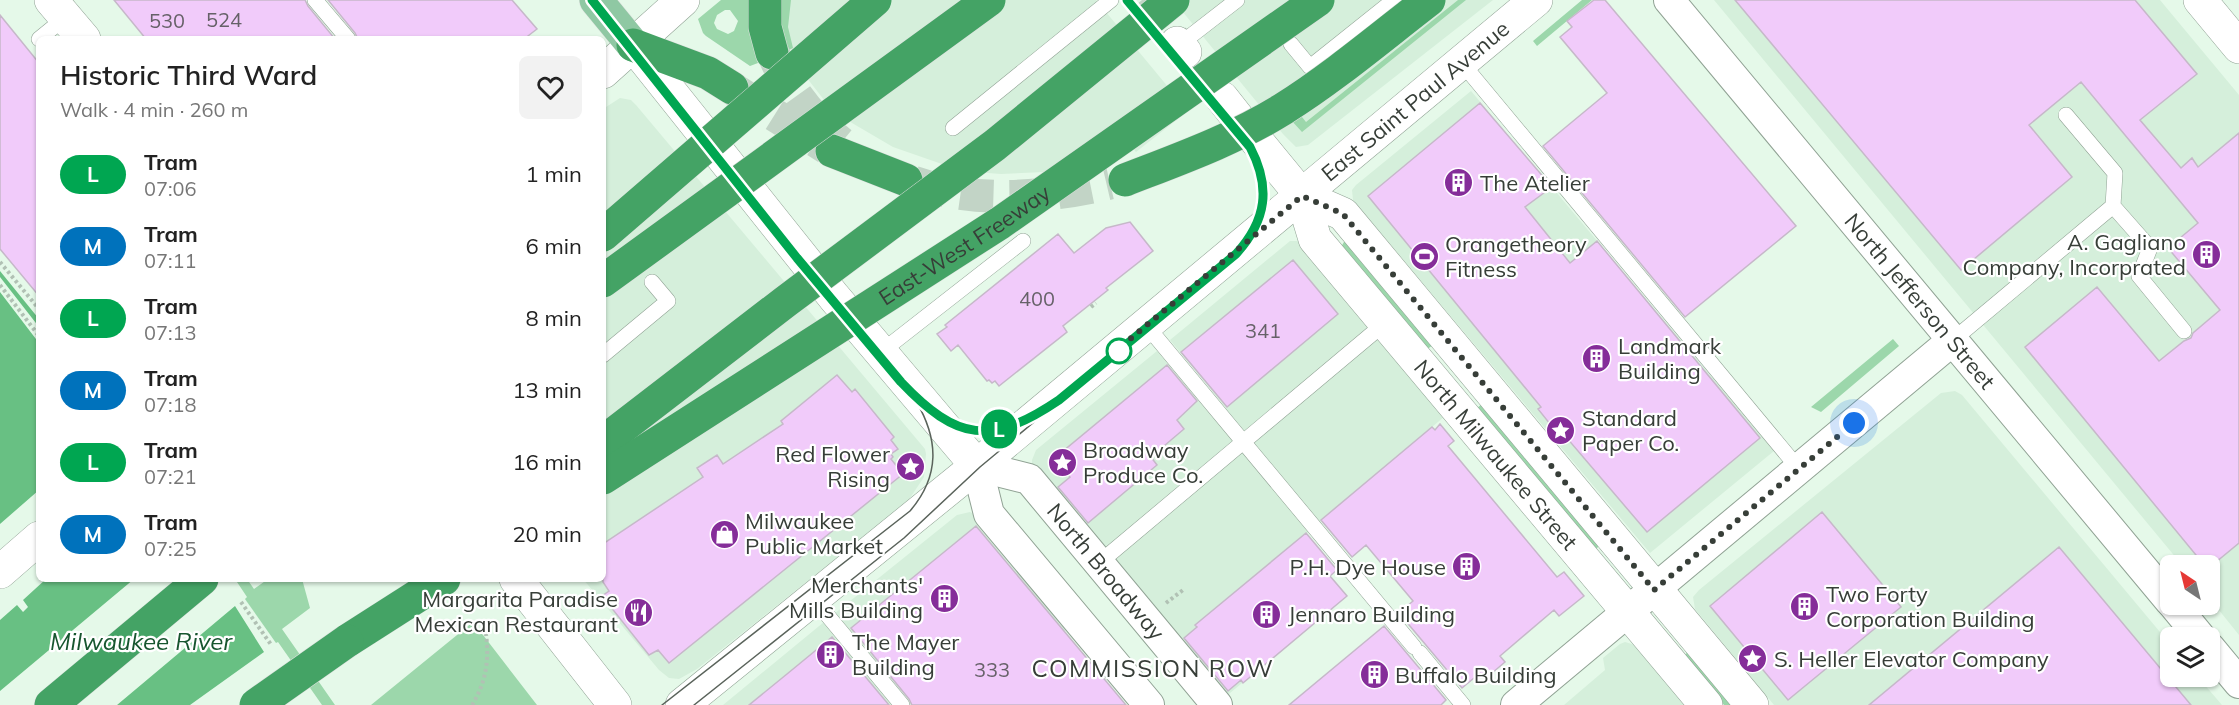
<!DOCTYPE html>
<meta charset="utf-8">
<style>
:root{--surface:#fff;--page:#f2f2f2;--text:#222;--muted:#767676}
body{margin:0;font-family:Mulish,sans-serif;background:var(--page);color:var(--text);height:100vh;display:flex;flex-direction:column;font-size:22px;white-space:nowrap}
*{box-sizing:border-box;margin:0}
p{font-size:20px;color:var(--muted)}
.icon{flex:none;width:33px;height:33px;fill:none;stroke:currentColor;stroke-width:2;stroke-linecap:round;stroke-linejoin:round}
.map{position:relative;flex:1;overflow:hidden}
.drawer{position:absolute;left:36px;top:36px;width:570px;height:546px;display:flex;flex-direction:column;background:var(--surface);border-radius:9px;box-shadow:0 2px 4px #0004}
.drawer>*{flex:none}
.badge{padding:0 12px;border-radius:20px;font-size:21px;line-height:39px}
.needle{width:39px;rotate:325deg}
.tools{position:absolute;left:2160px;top:555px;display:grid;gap:12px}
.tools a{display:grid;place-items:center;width:60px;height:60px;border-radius:9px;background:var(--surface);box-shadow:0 2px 4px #0004;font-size:30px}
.you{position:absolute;width:30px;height:30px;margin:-15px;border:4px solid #fff;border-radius:50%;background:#1a73e8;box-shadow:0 0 0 9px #1a73e833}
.map>.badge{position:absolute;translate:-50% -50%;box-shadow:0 0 0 3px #fff}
.round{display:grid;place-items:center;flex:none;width:63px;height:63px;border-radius:9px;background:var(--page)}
.summary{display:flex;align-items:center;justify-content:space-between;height:102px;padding:0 24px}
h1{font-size:28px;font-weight:600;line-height:45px}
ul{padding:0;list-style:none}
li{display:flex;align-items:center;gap:18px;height:72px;padding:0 24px}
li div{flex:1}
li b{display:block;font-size:22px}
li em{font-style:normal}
li .badge{min-width:66px;font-weight:700;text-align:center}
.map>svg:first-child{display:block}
.built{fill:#d5efdb}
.green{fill:#9cd7ab;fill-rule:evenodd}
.water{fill:#68c083}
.pier{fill:#e5f9e9}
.building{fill:#f1cbfa;stroke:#c6b8c9;stroke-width:1.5}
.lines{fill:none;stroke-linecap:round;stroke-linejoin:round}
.secondary-tunnel{stroke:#c2d4c6;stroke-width:33;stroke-dasharray:33 16;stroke-linecap:butt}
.highway-tunnel{stroke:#c2d4c6;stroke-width:33;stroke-dasharray:33 16;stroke-linecap:butt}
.lane-casing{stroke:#90a294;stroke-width:16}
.street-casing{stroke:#90a294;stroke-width:32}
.secondary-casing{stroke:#90a294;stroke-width:34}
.primary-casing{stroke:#dfe0df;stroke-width:34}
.highway-casing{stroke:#dfe0df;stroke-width:34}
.path{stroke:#b1c1b4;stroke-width:4;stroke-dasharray:3 3;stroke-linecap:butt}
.lane{stroke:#fff;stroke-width:15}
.street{stroke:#fff;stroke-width:30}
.secondary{stroke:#fff;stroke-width:33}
.primary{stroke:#8fc8a3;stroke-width:33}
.highway{stroke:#44a365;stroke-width:33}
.tram{stroke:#5a635b;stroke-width:1.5}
.highway-bridge-casing{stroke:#dfe0df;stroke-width:34;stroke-linecap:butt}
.highway-bridge{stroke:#44a365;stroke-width:33}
.line-casing{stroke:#fff;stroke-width:14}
.line{stroke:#00a651;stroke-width:9}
.walk{stroke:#373e38;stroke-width:6;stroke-dasharray:0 10.8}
.stop-dot{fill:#fff;stroke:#00a651;stroke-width:3}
.labels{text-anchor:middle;stroke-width:4.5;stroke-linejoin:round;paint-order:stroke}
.number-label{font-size:20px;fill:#666168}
.street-label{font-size:22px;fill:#373e38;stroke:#fff}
.poi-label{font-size:22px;fill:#373e38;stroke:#fff;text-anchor:start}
.water-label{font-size:24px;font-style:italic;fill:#17562f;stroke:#fff}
.neighbourhood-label{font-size:24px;letter-spacing:1.5px;fill:#373e38;stroke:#fff}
</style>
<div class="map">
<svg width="2239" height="705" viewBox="0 0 2239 705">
<rect width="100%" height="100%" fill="#e5f9e9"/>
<path class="built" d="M780,0H1096L1188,111L1136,152L1129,144L1044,172L1001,174L962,171L893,147L852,123L828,105L803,73L793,49L784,52Z
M1173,0H1493L1308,145L1296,147L1283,134Z
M1714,0H2160L2239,95V635L2210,599V566L2182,565Z
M1471,91L1774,451L1650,553L1353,200L1352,190L1356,185Z
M620,98L631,100L636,105L925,449L926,454L924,477L908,501L697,669L679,679L669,678L659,670L583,579H603V109Z
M1290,241H1300L1445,416L1300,539L1347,596L1224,698L1032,466V460L1036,450L1157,351L1213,418L1226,408L1170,340Z
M1955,391L1962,395L2170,644V676L2198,677L2222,705H1774L1695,609L1693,597L1699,590L1941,393Z
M970,512L978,516L1070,627L975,705H909L834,614L957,515Z
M824,622L892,705H723Z
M1625,642L1635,645L1685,705H1564L1605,670L1603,658L1620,644Z"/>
<path class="green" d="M721,0H751L750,34L758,63L750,66L706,36L703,33L698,19ZM725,10H730L738,21L734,31L728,34L717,29L714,23L717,15Z
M780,0H791L788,27L793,48L784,52L777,14Z
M1458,0H1466L1302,132L1290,119L1298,112L1306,122Z
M1582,0H1592L1537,46L1533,41Z
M1347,241L1433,345L1426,350L1341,247L1344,242Z
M1893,339L1899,346L1821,412L1811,407Z
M1483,403L1599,546L1596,549L1476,409Z
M231,579H247L254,589L268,579H302L310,608L282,629L335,705H319Z
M473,622L537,705H371Z
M1687,652L1734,705H1724L1684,658Z"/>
<path class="water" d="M0,249L39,296V579H231L319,705H0Z"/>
<path class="pier" d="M0,249L39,296V319L0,271Z
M0,277L39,327V343L0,292Z
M39,490V579H46L23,600L28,607L23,612L17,605L0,620V524Z
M134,579H235L247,597L245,599L276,643L278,642L322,705H190L264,652L235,606L117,705H0V691Z"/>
<path class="building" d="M114,0H305L308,6L335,39H146Z
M328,0H512L537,29L524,39H358L355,33Z
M1594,0H1605L1796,226L1685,317L1543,146L1607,93L1560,37L1572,27L1567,21Z
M1735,0H2135L2197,74L2140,120L2181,168L2192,158L2198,167L2239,133V543L2210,567V566H2205L2025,347L2097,287L2159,361L2184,341L2191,338L2193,333L2220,310L2168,248L2198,223L2081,82L2029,125L2072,177L1961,270Z
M0,15L39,63V296L0,249Z
M1480,103L1552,187L1525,207L1570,263L1597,241L1760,438L1647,532L1561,431L1558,434L1538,409L1541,407L1368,196Z
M1130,222L1153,251L1106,288L1108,290L1063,326L1067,332L999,386L995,381L992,383L989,380L987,381L958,345L951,351L937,334L947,327L945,325L1058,234L1074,253L1106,228Z
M1293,260L1338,314L1227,407L1181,352Z
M1167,365L1197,401L1177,420L1184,429L1151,457L1157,465L1088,523L1058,487L1070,477L1056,457Z
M837,375L852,392L855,389L894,437L891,440L898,449L891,454L893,457L891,459L903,474L669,663L658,650L649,655L602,596L609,591L603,582V544L703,477L697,468L717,455L723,464L783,424L781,421Z
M1440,424L1454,441L1448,446L1557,577L1564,572L1584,596L1559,616L1554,610L1500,656L1505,662L1485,679L1480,673L1462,688L1399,613L1413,601L1366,545L1352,557L1321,520L1432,427L1435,430Z
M1822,512L1901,607L1788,700L1710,606Z
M976,526L1126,705H912L909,699L851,628Z
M1306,533L1337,570L1330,576L1347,596L1243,683L1241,680L1228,691L1184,638L1197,627L1195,625Z
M2059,547L2191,705H1869Z
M1384,626L1446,700L1441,705H1289Z
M832,637L889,705H749L787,674Z"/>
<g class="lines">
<path class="secondary-tunnel" d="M1142,0L1177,43"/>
<path class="highway-tunnel" d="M773,53C787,88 812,119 841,143
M733,89L827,148
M913,182C975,204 1047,198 1110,183"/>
<defs>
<path id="lane" d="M315,0L348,39
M39,39L66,17
M1291,44L1310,67L1394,0
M1179,45L1237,0
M1461,62L1799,469
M953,128L1111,0
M2113,206L2150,248L2139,276L2184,331
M1146,325L1414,647
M1953,340L2113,206L2115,173L2066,115
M881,352L1023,241
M603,355L668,301L652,282
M1099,563L1385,323
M813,598L902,705
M1420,653L1463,705"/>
<g id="street">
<path id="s1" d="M1669,0L2170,601"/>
<path id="s2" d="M977,466L1029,479L1217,705"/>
<path d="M977,466L989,514L1149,705"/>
<path d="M2173,604L2201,638"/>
<path d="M2210,648L2239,683"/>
<path d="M1516,705L1953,340"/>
</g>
<g id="secondary">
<path d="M51,0L84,39"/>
<path d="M2200,0L2239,47"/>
<path d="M1177,43L1185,52"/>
<path d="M633,45L834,297L977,466"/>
<path d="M603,72L683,0"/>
<path d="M1222,98L1237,117"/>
<path id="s3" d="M1256,140L1302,196L1315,239L1706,705"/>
<path d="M1302,196L1343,214L1752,705"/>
<path d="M0,572L39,538"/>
<path d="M516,579L615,705"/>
<path id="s4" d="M682,705L973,469L1536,0"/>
</g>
<path id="primary" d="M596,0L633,45"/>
<path id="highway" d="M765,0V27L772,53
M633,45L708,73L732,88
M832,151L906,180
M347,641L444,579
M51,705L202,579"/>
</defs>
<use href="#lane" class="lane-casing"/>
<use href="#street" class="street-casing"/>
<use href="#secondary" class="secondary-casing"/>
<use href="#primary" class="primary-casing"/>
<use href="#highway" class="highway-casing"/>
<path class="path" d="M0,262L39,309
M0,285L39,336
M1091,307L1096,303
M241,602L272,646
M1166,603L1183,590
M472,705C487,681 490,656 485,628"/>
<use href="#lane" class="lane"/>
<use href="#street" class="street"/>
<use href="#secondary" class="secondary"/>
<use href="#primary" class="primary"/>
<use href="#highway" class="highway"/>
<path class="tram" d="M592,0L797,258L916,401C939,440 940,476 910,511L662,705
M920,402C958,435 987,438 1032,417
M694,705L904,538L980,467L1225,263C1263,229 1275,194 1250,147L1127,0"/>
<defs>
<g id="highway-bridge">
<path d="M1125,180C1179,159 1233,140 1283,109C1334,77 1381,37 1429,0"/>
<path d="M603,235L875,0"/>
<path d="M603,281L989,0"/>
<path d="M603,442L785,302L995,145L1173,0"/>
<path id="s5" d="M603,478L1000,223L1318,0"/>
<path d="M256,705L347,641"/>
</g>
</defs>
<use href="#highway-bridge" class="highway-bridge-casing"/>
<use href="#highway-bridge" class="highway-bridge"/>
</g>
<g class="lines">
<defs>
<path id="line" d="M592,0L797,258L901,382C957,441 991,446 1059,400L1236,254C1267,220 1271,187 1250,147L1127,0"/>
</defs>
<use href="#line" class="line-casing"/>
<use href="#line" class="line"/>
<path class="walk" d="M1119,351L1112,354L1302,196L1339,212L1343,214L1654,590L1854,423"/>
</g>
<defs>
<symbol id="building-disc" viewBox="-11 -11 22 22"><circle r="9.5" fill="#852d99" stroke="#fff"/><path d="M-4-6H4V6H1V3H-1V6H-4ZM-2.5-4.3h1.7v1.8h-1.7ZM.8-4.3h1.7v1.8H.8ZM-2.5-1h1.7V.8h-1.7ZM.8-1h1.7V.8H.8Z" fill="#fff"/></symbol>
<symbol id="stadium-disc" viewBox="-11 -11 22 22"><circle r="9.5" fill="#852d99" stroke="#fff"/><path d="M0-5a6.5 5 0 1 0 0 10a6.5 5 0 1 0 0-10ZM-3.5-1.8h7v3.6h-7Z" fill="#fff"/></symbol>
<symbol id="sight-disc" viewBox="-11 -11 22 22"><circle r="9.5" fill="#852d99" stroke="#fff"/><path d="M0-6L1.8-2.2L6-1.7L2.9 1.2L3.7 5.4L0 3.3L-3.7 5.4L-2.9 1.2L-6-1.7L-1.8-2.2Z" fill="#fff"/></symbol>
<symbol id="shop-disc" viewBox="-11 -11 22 22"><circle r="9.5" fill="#852d99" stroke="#fff"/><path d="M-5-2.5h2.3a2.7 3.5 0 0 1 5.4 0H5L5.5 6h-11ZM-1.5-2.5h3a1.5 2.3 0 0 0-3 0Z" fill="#fff"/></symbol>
<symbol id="restaurant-disc" viewBox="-11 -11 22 22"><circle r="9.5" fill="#852d99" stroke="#fff"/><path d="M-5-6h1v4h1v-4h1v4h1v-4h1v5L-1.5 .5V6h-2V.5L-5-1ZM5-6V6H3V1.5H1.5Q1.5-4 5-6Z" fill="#fff"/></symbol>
</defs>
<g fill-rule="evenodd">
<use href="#building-disc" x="1442" y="166" width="33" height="33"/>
<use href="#building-disc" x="2190" y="238" width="33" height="33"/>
<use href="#stadium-disc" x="1408" y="240" width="33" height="33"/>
<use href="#building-disc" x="1580" y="342" width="33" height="33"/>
<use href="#sight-disc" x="1544" y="414" width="33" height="33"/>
<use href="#sight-disc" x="1046" y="446" width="33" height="33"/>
<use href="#sight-disc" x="894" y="450" width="33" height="33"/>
<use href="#shop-disc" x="708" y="518" width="33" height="33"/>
<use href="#building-disc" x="1450" y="550" width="33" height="33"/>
<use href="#building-disc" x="928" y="582" width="33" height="33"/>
<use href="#building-disc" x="1788" y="590" width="33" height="33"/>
<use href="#restaurant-disc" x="622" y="596" width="33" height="33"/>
<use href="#building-disc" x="1250" y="598" width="33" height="33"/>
<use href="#building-disc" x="814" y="638" width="33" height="33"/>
<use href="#sight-disc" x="1736" y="642" width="33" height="33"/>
<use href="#building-disc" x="1358" y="658" width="33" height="33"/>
</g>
<circle class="stop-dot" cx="1119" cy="351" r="12"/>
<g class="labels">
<g class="number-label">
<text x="224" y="27">524</text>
<text x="167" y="28">530</text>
<text x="1037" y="306">400</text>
<text x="1263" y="338">341</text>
<text x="992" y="677">333</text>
</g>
<g class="street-label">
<text dy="8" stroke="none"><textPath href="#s4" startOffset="950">East Saint Paul Avenue</textPath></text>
<text dy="8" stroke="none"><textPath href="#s5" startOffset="430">East-West Freeway</textPath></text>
<text dy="8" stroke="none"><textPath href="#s1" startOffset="392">North Jefferson Street</textPath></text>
<text dy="8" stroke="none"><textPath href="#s3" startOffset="399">North Milwaukee Street</textPath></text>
<text dy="8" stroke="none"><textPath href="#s2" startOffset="174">North Broadway</textPath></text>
</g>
<g class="poi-label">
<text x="1480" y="191">The Atelier</text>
<text x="2186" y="250" text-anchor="end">A. Gagliano<tspan x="2186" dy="25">Company, Incorprated</tspan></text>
<text x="1445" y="252">Orangetheory<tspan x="1445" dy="25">Fitness</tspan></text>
<text x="1618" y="354">Landmark<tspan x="1618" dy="25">Building</tspan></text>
<text x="1582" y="426">Standard<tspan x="1582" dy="25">Paper Co.</tspan></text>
<text x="1083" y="458">Broadway<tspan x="1083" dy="25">Produce Co.</tspan></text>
<text x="890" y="462" text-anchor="end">Red Flower<tspan x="890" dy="25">Rising</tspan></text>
<text x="745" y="529">Milwaukee<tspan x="745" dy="25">Public Market</tspan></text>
<text x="1446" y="575" text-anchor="end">P.H. Dye House</text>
<text x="923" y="593" text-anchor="end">Merchants'<tspan x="923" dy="25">Mills Building</tspan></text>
<text x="1826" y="602">Two Forty<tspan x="1826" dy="25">Corporation Building</tspan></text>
<text x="618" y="607" text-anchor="end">Margarita Paradise<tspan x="618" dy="25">Mexican Restaurant</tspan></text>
<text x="1288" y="622">Jennaro Building</text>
<text x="852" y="650">The Mayer<tspan x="852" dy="25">Building</tspan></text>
<text x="1774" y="667">S. Heller Elevator Company</text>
<text x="1395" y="683">Buffalo Building</text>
</g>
<g class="water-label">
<text x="141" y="650">Milwaukee River</text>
</g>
<g class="neighbourhood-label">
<text x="1153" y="677">COMMISSION ROW</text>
</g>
</g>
</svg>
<div class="tools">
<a><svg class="needle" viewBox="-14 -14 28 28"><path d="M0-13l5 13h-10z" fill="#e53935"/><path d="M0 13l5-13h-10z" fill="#767676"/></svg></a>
<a><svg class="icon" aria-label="layers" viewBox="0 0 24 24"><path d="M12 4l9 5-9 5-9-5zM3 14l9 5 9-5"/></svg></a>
</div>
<div class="you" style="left:1854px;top:423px"></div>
<b class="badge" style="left:999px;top:429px;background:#00a651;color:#fff">L</b>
<section class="drawer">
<div class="summary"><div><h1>Historic Third Ward</h1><p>Walk · 4 min · 260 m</p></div><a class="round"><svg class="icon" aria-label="heart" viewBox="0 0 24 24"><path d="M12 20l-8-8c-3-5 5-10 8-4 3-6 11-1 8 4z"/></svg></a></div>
<ul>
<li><span class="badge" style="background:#00a651;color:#fff">L</span><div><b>Tram</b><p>07:06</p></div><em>1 min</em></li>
<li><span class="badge" style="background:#0072bc;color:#fff">M</span><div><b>Tram</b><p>07:11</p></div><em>6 min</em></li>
<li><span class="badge" style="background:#00a651;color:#fff">L</span><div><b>Tram</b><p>07:13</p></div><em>8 min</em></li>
<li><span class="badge" style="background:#0072bc;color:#fff">M</span><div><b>Tram</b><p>07:18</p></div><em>13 min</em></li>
<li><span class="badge" style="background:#00a651;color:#fff">L</span><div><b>Tram</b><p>07:21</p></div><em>16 min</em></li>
<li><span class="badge" style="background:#0072bc;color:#fff">M</span><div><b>Tram</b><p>07:25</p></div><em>20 min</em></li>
</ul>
</section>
</div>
